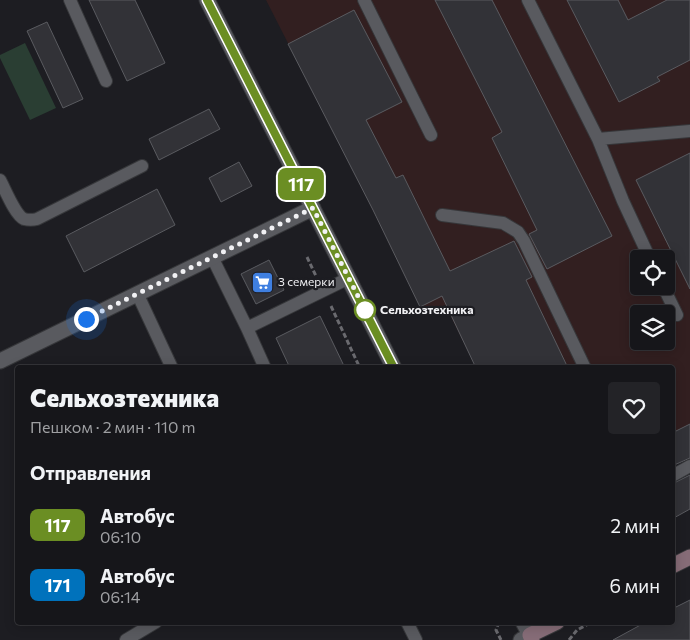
<!DOCTYPE html>
<html lang="ru">
<meta charset="utf-8">
<style>
:root{--surface:#16161a;--page:#232327;--text:#f1f3f6;--muted:#9e9fa2;--line:#353539}
body{margin:0;font-family:Commissioner,sans-serif;background:var(--page);color:var(--text);height:100vh;display:flex;flex-direction:column;font-size:19px;white-space:nowrap}
*{box-sizing:border-box;margin:0}
p{font-size:16px;color:var(--muted)}
.icon{flex:none;width:28px;height:28px;fill:none;stroke:currentColor;stroke-width:2;stroke-linecap:round;stroke-linejoin:round}
.map{position:relative;flex:1;overflow:hidden}
.panel{position:absolute;left:15px;top:365px;width:660px;height:260px;display:flex;flex-direction:column;background:var(--surface);border-radius:5px;box-shadow:0 2px 12px #0003,0 0 0 1px var(--line)}
.panel>*{flex:none}
.badge{padding:0 10px;border-radius:8px;font-size:18px;line-height:32px}
.controls{position:absolute;left:630px;top:250px;display:grid;gap:10px}
.controls a{display:grid;place-items:center;width:45px;height:45px;border-radius:5px;background:var(--surface);box-shadow:0 2px 12px #0003,0 0 0 1px var(--line);font-size:25px}
.you{position:absolute;width:25px;height:25px;margin:-12px;border:4px solid #fff;border-radius:50%;background:#1a73e8;box-shadow:0 0 0 8px #1a73e833}
.map>.badge{position:absolute;translate:-50% -50%;box-shadow:0 0 0 2px #fff}
h2{padding:0 15px;font-size:19px;line-height:45px}
.round{display:grid;place-items:center;flex:none;width:52px;height:52px;border-radius:5px;background:var(--page)}
.headline{display:flex;align-items:center;justify-content:space-between;height:85px;padding:0 15px}
h1{font-size:24px;font-weight:800;line-height:38px}
ul{padding:0;list-style:none}
li{display:flex;align-items:center;gap:15px;height:60px;padding:0 15px}
li div{flex:1}
li b{display:block;font-size:19px}
li em{font-style:normal}
li .badge{min-width:55px;font-weight:700;text-align:center}
.map>svg:first-child{display:block}
.industrial{fill:#321f20;fill-rule:evenodd}
.green{fill:#2a3e33}
.building{fill:#323237;stroke:#5a5b60}
.lines{fill:none;stroke-linecap:round;stroke-linejoin:round}
.lane-casing{stroke:#36373a;stroke-width:14}
.street-casing{stroke:#36373a;stroke-width:17}
.secondary-casing{stroke:#36373a;stroke-width:17}
.path{stroke:#6a6a6f;stroke-width:3;stroke-dasharray:5 2.5;stroke-linecap:butt}
.lane{stroke:#595a5f;stroke-width:12}
.street{stroke:#595a5f;stroke-width:15}
.secondary{stroke:#866c77;stroke-width:15}
.line-casing{stroke:#fff;stroke-width:11}
.line{stroke:#6b8e23;stroke-width:8}
.walk{stroke:#f1f1f4;stroke-width:5;stroke-dasharray:0 9}
.stop-dot{fill:#fff;stroke:#6b8e23;stroke-width:2.5}
.labels{text-anchor:middle;stroke-width:4.5;stroke-linejoin:round;paint-order:stroke}
.poi-label{font-size:12px;fill:#f1f1f4;stroke:#1d1d22;text-anchor:start}
.stop-label{font-size:12px;font-weight:bold;fill:#f1f1f4;stroke:#1d1d22;text-anchor:start}
</style>
<div class="map">
<svg width="690" height="640" viewBox="0 0 690 640">
<rect width="100%" height="100%" fill="#1d1d22"/>
<path class="industrial" d="M266,0H690V424L673,433L672,368L476,367L445,305L424,315L368,200ZM639,259H666V286H639ZM639,314H666V341H639Z"/>
<path class="green" d="M25,43L56,108L30,120L0,58V55Z"/>
<path class="building" d="M89,0H135L165,63L127,81Z
M435,0H492L612,236L547,269L529,234L537,230L492,138L502,132Z
M567,0H618L628,20L667,0H690V60L657,77L660,81L619,102Z
M354,10L402,102L366,120L396,178L403,175L450,271L514,241L532,277L526,280L568,368H476L442,296L420,307L373,210L288,44Z
M47,22L83,99L63,108L27,31Z
M209,109L220,129L159,160L149,139Z
M690,153V289L636,180Z
M239,162L252,186L221,202L209,178Z
M157,189L175,225L84,272L66,236Z
M269,260L284,290L256,304L241,274Z
M320,316L345,368H290L276,338Z
M690,424V458L672,466V433Z
M690,475V509L672,519V484Z
M690,600V640H613L646,622H672V609Z"/>
<g class="lines">
<defs>
<path id="lane" d="M70,0L106,81
M364,0L431,135
M528,0L598,139L690,131
M598,139L623,201L650,259
M0,180C5,189 15,215 24,219C28,220 33,220 37,219L142,166
M442,215L503,223L518,232L524,241L585,368
M212,257L247,328L349,278
M663,286L677,315
M137,293L172,368
M247,328L265,368
M672,476L690,466
M407,622L416,640
M126,640L156,622"/>
<path id="street" d="M207,0L394,368
M0,361L313,208
M521,640L530,635L523,622"/>
<path id="secondary" d="M672,566L690,557
M532,640L530,635L557,622"/>
</defs>
<use href="#lane" class="lane-casing"/>
<use href="#street" class="street-casing"/>
<use href="#secondary" class="secondary-casing"/>
<path class="path" d="M307,257L316,276
M331,306L359,366L362,368
M499,622L496,630L501,640
M569,640L577,630L592,622"/>
<use href="#lane" class="lane"/>
<use href="#street" class="street"/>
<use href="#secondary" class="secondary"/>
</g>
<g class="lines">
<defs>
<path id="line" d="M207,0L394,368"/>
</defs>
<use href="#line" class="line-casing"/>
<use href="#line" class="line"/>
<path class="walk" d="M86,319L313,208L365,310"/>
</g>
<defs>
<symbol id="supermarket-square" viewBox="-11 -11 22 22"><rect x="-9" y="-9" width="18" height="18" rx="4" fill="#3f7fe0" stroke="#1d1d22"/><path d="M-6-5.5h2.5l.6 2H6L4.5 2H-2.5L-4.4-4H-6ZM-1.5 3.2a1.3 1.3 0 1 0 .1 0ZM3 3.2a1.3 1.3 0 1 0 .1 0Z" fill="#fff"/></symbol>
</defs>
<g fill-rule="evenodd">
<use href="#supermarket-square" x="250" y="270" width="25" height="25"/>
</g>
<circle class="stop-dot" cx="365" cy="310" r="10"/>
<g class="labels">
<g class="poi-label">
<text x="278" y="286">3 семерки</text>
</g>
<g class="stop-label">
<text x="380" y="314">Сельхозтехника</text>
</g>
</g>
</svg>
<div class="controls">
<a><svg class="icon" aria-label="locate" viewBox="0 0 24 24"><circle cx="12" cy="12" r="6"/><path d="M12 2v4M12 18v4M2 12h4M18 12h4"/></svg></a>
<a><svg class="icon" aria-label="layers" viewBox="0 0 24 24"><path d="M12 4l9 5-9 5-9-5zM3 14l9 5 9-5"/></svg></a>
</div>
<div class="you" style="left:86px;top:319px"></div>
<b class="badge" style="left:301px;top:184px;background:#6b8e23;color:#fff">117</b>
<section class="panel">
<div class="headline"><div><h1>Сельхозтехника</h1><p>Пешком · 2 мин · 110 m</p></div><a class="round"><svg class="icon" aria-label="heart" viewBox="0 0 24 24"><path d="M12 20l-8-8c-3-5 5-10 8-4 3-6 11-1 8 4z"/></svg></a></div>
<h2>Отправления</h2>
<ul>
<li><span class="badge" style="background:#6b8e23;color:#fff">117</span><div><b>Автобус</b><p>06:10</p></div><em>2 мин</em></li>
<li><span class="badge" style="background:#0072bc;color:#fff">171</span><div><b>Автобус</b><p>06:14</p></div><em>6 мин</em></li>
</ul>
</section>
</div>
